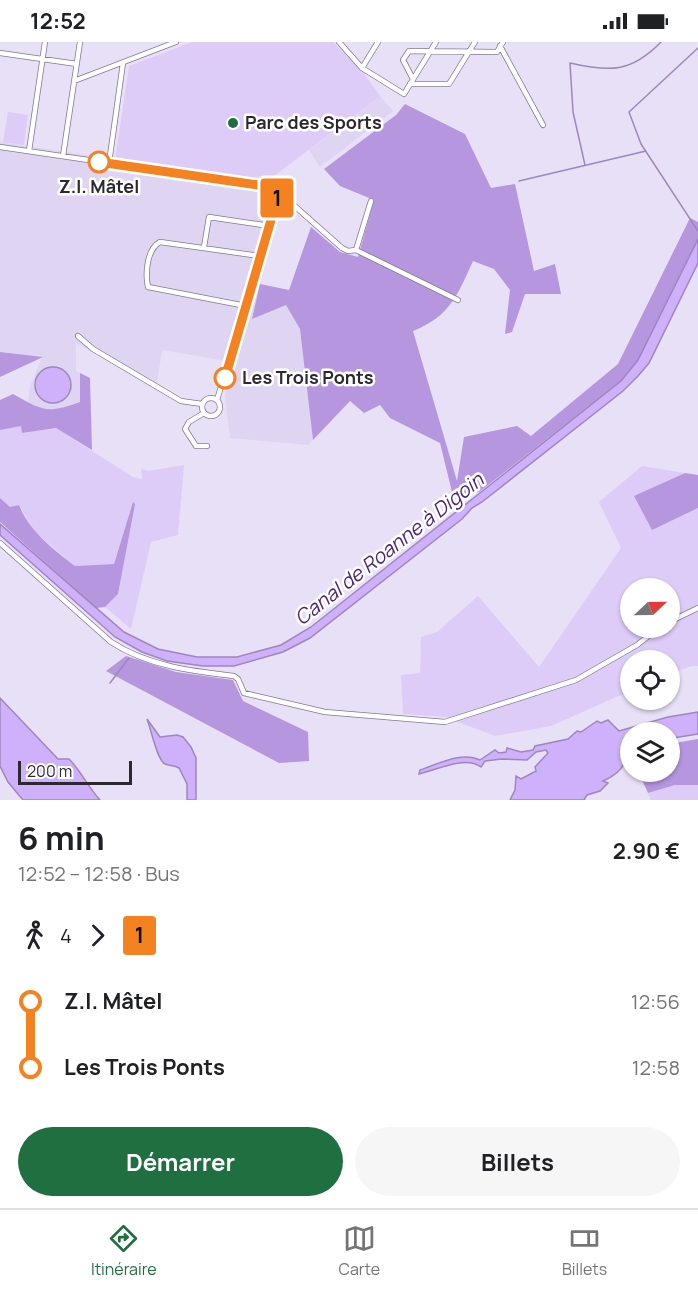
<!DOCTYPE html>
<html lang="fr">
<meta charset="utf-8">
<style>
:root{--surface:#fff;--page:#f6f6f6;--text:#202124;--muted:#757577;--line:#e0e0e0;--accent:#1f6f40}
body{margin:0;font-family:Manrope,sans-serif;background:var(--page);color:var(--text);height:100vh;display:flex;flex-direction:column;font-size:22px;white-space:nowrap}
*{box-sizing:border-box;margin:0}
p{font-size:20px;color:var(--muted)}
.icon{flex:none;width:33px;height:33px;fill:none;stroke:currentColor;stroke-width:2;stroke-linecap:round;stroke-linejoin:round}
.map{position:relative;height:758px;overflow:hidden}
.drawer{display:flex;flex-direction:column;background:var(--surface);flex:1}
.drawer>*{flex:none}
.badge{padding:0 12px;border-radius:4px;font-size:21px;line-height:39px}
.needle{width:39px;rotate:68deg}
.controls{position:absolute;left:620px;top:536px;display:grid;gap:12px}
.controls a{display:grid;place-items:center;width:60px;height:60px;border-radius:50%;background:var(--surface);box-shadow:0 2px 4px #0004;font-size:30px}
.scale{position:absolute;left:18px;bottom:15px;width:114px;box-sizing:border-box;padding-left:6px;border:3px solid #2c2830;border-top:0;font-size:16px;line-height:21px;white-space:nowrap;color:#2c2830;-webkit-text-stroke:4px #fff;paint-order:stroke}
.map>.badge{position:absolute;translate:-50% -50%;box-shadow:0 0 0 3px #fff}
.legs{display:flex;align-items:center;gap:9px;height:66px;padding:0 18px;font-size:20px}
.legs p{margin-inline-start:auto}
.overview{display:flex;align-items:center;justify-content:space-between;height:102px;padding:0 18px}
h1{font-size:33px;font-weight:700;line-height:45px}
.primary-button{display:flex;gap:12px;margin-top:auto;padding:12px 18px}
.primary-button a{flex:1;height:69px;border-radius:36px;background:var(--accent);color:#fff;font-size:24px;font-weight:700;line-height:69px;text-align:center}
.primary-button a+a{background:var(--page);color:var(--text)}
ul{padding:0 18px;list-style:none}
li{display:flex;align-items:center;gap:21px;height:66px;font-size:22px}
li i{display:grid;place-items:center;width:9px;height:100%;margin:0 8px;background:currentColor}
li i::after{content:'';width:15px;height:15px;margin:-8px;border:4px solid;border-radius:50%;background:var(--surface)}
li p{margin-inline-start:auto}
li:first-child i{background:linear-gradient(#0000 50%,currentColor 0)}
li:last-child i{background:linear-gradient(currentColor 50%,#0000 0)}
.status{display:flex;justify-content:space-between;align-items:center;height:42px;padding:0 30px;background:var(--surface);direction:ltr}
.status svg{height:16px;fill:currentColor}
.menu{display:flex;justify-content:space-around;align-items:center;height:84px;border-top:2px solid var(--line);background:var(--surface);font-size:16px;color:var(--muted)}
.menu a{display:grid;justify-items:center;gap:3px}
.menu .on{color:var(--accent)}
.map>svg:first-child{display:block}
.built{fill:#dfd4f1}
.green{fill:#deccf8;fill-rule:evenodd}
.forest{fill:#b596df}
.water{fill:#cfb0fa;stroke:#9e87bd;stroke-width:1.5}
.lines{fill:none;stroke-linecap:round;stroke-linejoin:round}
.stream{stroke:#9e87bd;stroke-width:1.5}
.minor-casing{stroke:#81798d;stroke-width:6}
.minor{stroke:#fff;stroke-width:4.5}
.line-1-casing{stroke:#fff;stroke-width:14}
.line-1{stroke:#f58220;stroke-width:9}
.poi-dot{fill:#1f6f40;stroke:#fff;stroke-width:2}
.stop-1-dot{fill:#fff;stroke:#f58220;stroke-width:3}
.labels{text-anchor:middle;stroke-width:5;stroke-linejoin:round;paint-order:stroke}
.poi-label{font-size:18px;font-weight:bold;fill:#2c2830;stroke:#fff;text-anchor:start}
.stop-label{font-size:18px;font-weight:bold;fill:#2c2830;stroke:#fff}
.water-label{font-size:20px;font-style:italic;fill:#4d2377;stroke:#fff}
</style>
<div class="status"><b>12:52</b><svg viewBox="0 0 49 12"><path d="M0 12V9h3v3zM5 12V6h3v6zM10 12V3h3v9zM15 12V0h3v12zM26 1h20v11H26zM47 4h2v5h-2z"/></svg></div>
<div class="map">
<svg width="698" height="758" viewBox="0 0 698 758">
<rect width="100%" height="100%" fill="#e8e0f6"/>
<path class="built" d="M380,54L393,69L320,125L309,108Z
M0,100L266,140L279,148L282,153L252,277L286,263L300,287L313,398L308,403L230,396L225,354L233,320L162,308L156,346L123,326L76,301V329L80,331V360L56,368L46,369L28,360L30,344L42,315L0,310Z"/>
<path class="green" d="M192,0H333L365,33L380,54L266,140L115,118L129,24Z
M8,70L28,73L24,103L3,100Z
M22,383V391L56,386L133,435L142,437L141,427L148,429L184,423L178,493L151,500L131,587L105,565L118,552L133,460L114,522L75,524L34,489L19,463L10,465L0,456V388Z
M642,424L685,431L634,455L682,474L698,466V624H691L669,633V618H630V649L551,684L495,694L445,675L403,672L401,633L420,631L421,595L437,590L478,554L539,625L621,506L599,460ZM630,546H669V585H630Z
M675,743H698V758H651L648,751Z"/>
<path class="forest" d="M405,62L465,92L491,146L515,142L534,229L555,222L561,252H525L512,290L505,292L510,248L494,227L473,219C457,254 450,274 413,289L457,439L464,395L517,384L531,394L618,322L690,176L698,180V197L638,319L621,339L479,450L453,454L440,401L390,376L380,363L364,371L350,359L313,398L300,287L286,263L252,277L260,242L289,248L311,185L340,210L358,215L374,158L340,144L324,127L396,73Z
M0,310L43,315L0,335Z
M80,331L90,336L92,408L56,386L22,391L21,384L0,388V358L13,352C44,369 46,372 80,360Z
M685,431L698,433V466L652,488L634,454Z
M0,456L10,465L19,463C29,489 53,507 75,524L114,522L133,460L135,462L118,552L105,565L96,566L0,480Z
M126,614L176,630L233,638L243,659L308,690L309,719L279,721L106,629Z
M698,697V743H675L648,751L638,729H669V702Z"/>
<path class="water" d="M698,197V221L649,321L638,334L623,349L482,460L472,466L462,477L310,596L283,610L234,624H203L167,619L142,610L115,595L0,493V482L124,590L158,607L197,615H237L281,603L311,585L621,339L638,318Z
M35 343a18 18 0 1 1 36 0a18 18 0 1 1-36 0Z
M0,656L58,717H69C81,729 88,745 100,758H23L8,740L0,724Z
M698,670V692L673,696H669V690H630C630,713 627,729 603,739L608,741L600,749L587,753L584,758H510L515,748L516,734L521,737L536,729L535,725L548,711L546,708L536,710L527,718L502,717L485,719L481,725C465,713 437,728 419,732L420,728C438,722 461,709 480,718L495,708L499,711L506,710L507,706L521,710L533,708L535,704L568,697L577,689L581,690L597,679L601,681L608,678L619,689L668,675Z
M147,677L160,695L177,693L183,695L191,705L196,716V758H187V742L179,726C174,723 170,724 165,722C157,718 151,687 147,677Z"/>
<g class="lines">
<path class="stream" d="M698,6L629,70L641,102L698,189
M585,123L573,70L570,21C609,30 631,31 661,0
M519,139L646,109
M110,641L129,616"/>
<defs>
<path id="minor" d="M339,0L362,26L404,52L436,0
M500,4L543,83
M0,11L77,22
M362,26L378,0
M413,37L403,18L409,9L497,10L503,0
M74,39L176,0
M410,42H449L475,0
M0,105L265,144L276,150L278,155
M29,109L45,0
M63,114L80,0
M109,121L123,21
M278,155L289,159L342,206L348,209L356,208L458,258
M204,205L209,175L270,184
M356,208L371,159
M246,264L148,245C145,231 147,207 160,200L260,214
M78,294L93,307L181,359L202,362
M202 365a9 9 0 1 1 18 0a9 9 0 1 1-18 0Z
M217,358L278,155
M204,371L189,380L185,387L196,404H207
M0,501L111,600C148,624 191,629 234,634L238,637L244,651L325,670L445,680L576,638L637,603L660,585
M669,580L698,566"/>
</defs>
<use href="#minor" class="minor-casing"/>
<use href="#minor" class="minor"/>
</g>
<g class="lines">
<defs>
<path id="line-1" d="M99,120L265,144L276,150L278,154L225,336"/>
</defs>
<use href="#line-1" class="line-1-casing"/>
<use href="#line-1" class="line-1"/>
</g>
<circle class="poi-dot" cx="233" cy="81" r="6"/>
<g class="stop-1-dot">
<circle cx="99" cy="120" r="10"/>
<circle cx="225" cy="336" r="10"/>
</g>
<g class="labels">
<g class="poi-label">
<text x="245" y="87">Parc des Sports</text>
</g>
<g class="stop-label">
<text x="99" y="151">Z.I. Mâtel</text>
<text x="242" y="342" text-anchor="start">Les Trois Ponts</text>
</g>
<g class="water-label">
<text transform="translate(389 507) rotate(-38)" y="7">Canal de Roanne à Digoin</text>
</g>
</g>
</svg>
<div class="controls">
<a><svg class="needle" viewBox="-14 -14 28 28"><path d="M0-13l5 13h-10z" fill="#e53935"/><path d="M0 13l5-13h-10z" fill="#757577"/></svg></a>
<a><svg class="icon" aria-label="locate" viewBox="0 0 24 24"><circle cx="12" cy="12" r="6"/><path d="M12 2v4M12 18v4M2 12h4M18 12h4"/></svg></a>
<a><svg class="icon" aria-label="layers" viewBox="0 0 24 24"><path d="M12 4l9 5-9 5-9-5zM3 14l9 5 9-5"/></svg></a>
</div>
<div class="scale">200 m</div>
<b class="badge" style="left:277px;top:156px;background:#f58220;color:#111">1</b>
</div>
<section class="drawer">
<div class="overview"><div><h1>6 min</h1><p>12:52 – 12:58 · Bus</p></div><b>2.90 €</b></div>
<div class="legs"><svg class="icon" aria-label="walk" viewBox="0 0 24 24"><circle cx="13" cy="4" r="2"/><path d="M13 8l-2 6 4 7M11 14l-3 7M7 12l3-4h3l4 4"/></svg>4<svg class="icon" aria-label="forward" viewBox="0 0 24 24"><path d="M9 5l7 7-7 7"/></svg><b class="badge" style="background:#f58220;color:#111">1</b></div>
<ul>
<li><i style="color:#f58220"></i><b>Z.I. Mâtel</b><p>12:56</p></li>
<li><i style="color:#f58220"></i><b>Les Trois Ponts</b><p>12:58</p></li>
</ul>
<div class="primary-button"><a>Démarrer</a><a>Billets</a></div>
</section>
<nav class="menu">
<a class="on"><svg class="icon" aria-label="directions" viewBox="0 0 24 24"><path d="M12 3l9 9-9 9-9-9zM9 14v-3h6M13 9l2 2-2 2"/></svg>Itinéraire</a>
<a><svg class="icon" aria-label="map" viewBox="0 0 24 24"><path d="M3 6l6-2 6 2 6-2v14l-6 2-6-2-6 2zM9 4v14M15 6v14"/></svg>Carte</a>
<a><svg class="icon" aria-label="tickets" viewBox="0 0 24 24"><path d="M3 7h18v10H3zM15 7v10"/></svg>Billets</a>
</nav>
